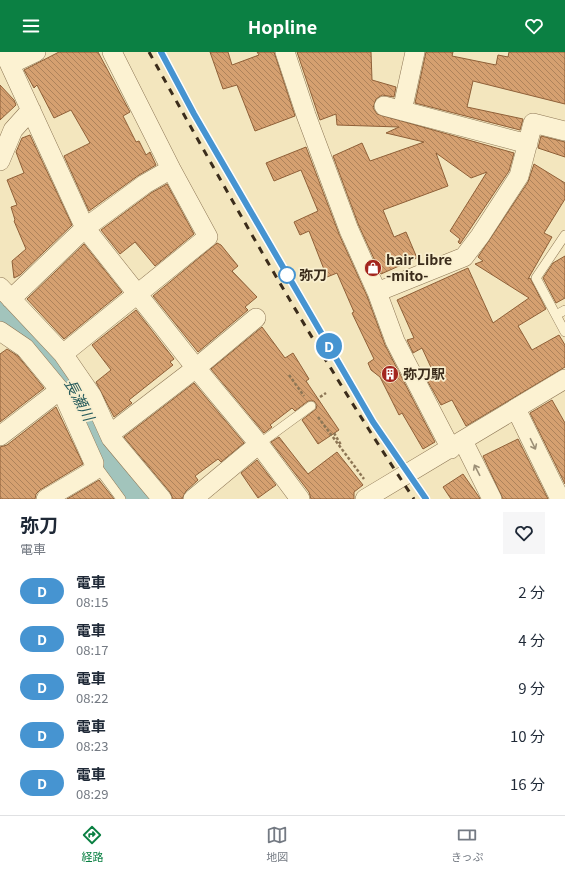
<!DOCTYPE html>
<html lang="ja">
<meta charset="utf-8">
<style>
:root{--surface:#fff;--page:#f6f6f7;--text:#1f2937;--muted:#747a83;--line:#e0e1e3;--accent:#0b8043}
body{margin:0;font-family:Georgia,"Noto Sans JP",serif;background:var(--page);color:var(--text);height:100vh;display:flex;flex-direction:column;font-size:15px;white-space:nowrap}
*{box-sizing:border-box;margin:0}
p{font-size:13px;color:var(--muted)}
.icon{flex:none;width:22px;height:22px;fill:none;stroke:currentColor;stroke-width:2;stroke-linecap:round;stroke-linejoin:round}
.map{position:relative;height:447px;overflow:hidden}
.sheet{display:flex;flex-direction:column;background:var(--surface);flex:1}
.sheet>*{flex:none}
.badge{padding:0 8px;border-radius:13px;font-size:14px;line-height:26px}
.map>.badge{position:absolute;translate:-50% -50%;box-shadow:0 0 0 2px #fff}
.round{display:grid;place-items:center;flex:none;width:42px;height:42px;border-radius:0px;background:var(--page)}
.overview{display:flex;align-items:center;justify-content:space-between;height:68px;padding:0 20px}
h1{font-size:19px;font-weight:700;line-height:30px}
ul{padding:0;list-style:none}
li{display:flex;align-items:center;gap:12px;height:48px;padding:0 20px}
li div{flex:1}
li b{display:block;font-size:15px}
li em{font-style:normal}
li .badge{min-width:44px;font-weight:700;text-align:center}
header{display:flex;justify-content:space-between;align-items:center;height:52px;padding:0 20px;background:var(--accent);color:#fff;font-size:18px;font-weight:700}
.dock{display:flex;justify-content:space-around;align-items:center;height:56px;border-top:1px solid var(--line);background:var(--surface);font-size:11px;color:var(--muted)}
.dock a{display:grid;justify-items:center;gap:2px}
.dock .selected{color:var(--accent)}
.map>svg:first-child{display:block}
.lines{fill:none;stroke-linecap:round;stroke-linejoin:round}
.river{stroke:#a2c4bc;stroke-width:30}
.building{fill:url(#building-back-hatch);stroke:#8f6038}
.lane-casing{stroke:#8d7655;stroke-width:10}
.street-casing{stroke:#8d7655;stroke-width:20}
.path{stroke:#8d7655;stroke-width:2.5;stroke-dasharray:3 2;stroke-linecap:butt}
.lane{stroke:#fcf2d2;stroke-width:9}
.street{stroke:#fcf2d2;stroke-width:19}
.rail{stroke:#3b2c1b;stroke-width:3;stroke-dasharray:7 7;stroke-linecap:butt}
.oneway{stroke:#9c8f76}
.line-casing{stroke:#fff;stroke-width:9}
.line{stroke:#4694d1;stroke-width:6}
.stop-dot{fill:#fff;stroke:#4694d1;stroke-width:2}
.labels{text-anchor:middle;stroke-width:3.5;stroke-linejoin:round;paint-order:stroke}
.poi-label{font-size:14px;font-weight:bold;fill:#3b2c1b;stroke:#f9efcf;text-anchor:start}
.stop-label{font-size:14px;font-weight:bold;fill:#3b2c1b;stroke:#f9efcf;text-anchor:start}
.water-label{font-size:15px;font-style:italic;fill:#285c5c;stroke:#f9efcf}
</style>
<header><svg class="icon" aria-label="menu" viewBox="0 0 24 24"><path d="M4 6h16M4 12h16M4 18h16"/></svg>Hopline<svg class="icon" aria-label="heart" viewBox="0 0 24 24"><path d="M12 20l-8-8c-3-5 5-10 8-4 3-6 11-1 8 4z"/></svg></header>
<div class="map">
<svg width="565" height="447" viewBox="0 0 565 447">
<defs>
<pattern id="building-back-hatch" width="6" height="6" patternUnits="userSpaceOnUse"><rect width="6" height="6" fill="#d5a070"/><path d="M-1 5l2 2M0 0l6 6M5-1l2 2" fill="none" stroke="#ae835b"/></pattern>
</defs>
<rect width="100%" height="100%" fill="#f3e6be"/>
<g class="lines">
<path class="river" d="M0,264L22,275L49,300L67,325L116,419L142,447"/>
</g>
<path class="building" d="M59,0H98L130,60L123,64L136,90L139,89L146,103L150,100L156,113L139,123L89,159L64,104L90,91L71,58L54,66L37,33L34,36L24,18Z
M210,0H228L232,13L259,3L257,0H274L295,64L255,79L237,33L223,37Z
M297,0H371L372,28L396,35L394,45L382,43L376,47L373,56L377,62L514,101L509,119L460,192L458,190L460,187L450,179L487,120L471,126L436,101L448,134L383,158L394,185L406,180L417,206L381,222L359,174L333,104L362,91L370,109L424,90L386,81L399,75L337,73L336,62L320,68Z
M426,0H453L452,4L496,13L498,3L508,5L509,0H565V52L473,29L467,55L523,67L520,78L415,51Z
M0,33L14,48L16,53L0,68Z
M30,83L72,173L20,223L14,226L12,209L26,197L14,169L15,168L11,155L17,153L7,128L24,121L16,100L22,86Z
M541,84L565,90V105L538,96Z
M306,95L339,182L367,244L385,293L435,390L423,397L402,361L399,363L380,325L371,318L368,311L374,307L352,261L354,260L337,221L327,225L309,179L300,183L294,170L318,159L301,118L274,129L266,111Z
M534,112L565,131V147L544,181L552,185L528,227L530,226L546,257L518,274L532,298L559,283L565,293V315L466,374L452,348L441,353L427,328L435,324L422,296L413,301L407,288L414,286L397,248L468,216L493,271L529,246L475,212L483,209L478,205L528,130Z
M167,132L194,182L155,214L135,190L120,202L101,178L151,141Z
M217,191L221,193L238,214L232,219L257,245L245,255L248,258L198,300L153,244Z
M84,192L122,240L64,287L27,247Z
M565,204V246L556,251L543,226L553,211Z
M136,258L174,307L170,310L173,313L129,348L132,351L114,365L96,330L111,318L92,293Z
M262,275L285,306L293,301L309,327L306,329L339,378L318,392L302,368L316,357L317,353L314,349H308L295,359L292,356L270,373L272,375L264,381L211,317Z
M7,297L18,304L44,336L0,370V302Z
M194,331L244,391L221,410L218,407L195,424L198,428L186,439L182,447H173L170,440L124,385Z
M552,348L565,371V432L530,361Z
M56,355L83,412L40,438L36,442L35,447H0V395L7,393Z
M279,385L308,422L337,400L363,433L354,440V447H311L309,440L271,390Z
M518,387L548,447H503L483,404Z
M257,408L276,433L258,446L241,421Z
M463,422L479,445L480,447H451L443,435Z
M99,428L114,447H67Z"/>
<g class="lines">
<defs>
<path id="lane" d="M565,183L536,226L565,280
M556,263L565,258
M259,392L311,354
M96,413L121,447"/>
<path id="street" d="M4,0L85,176L196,316L259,392L300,447
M285,0L306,63L349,178L377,240L395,289L451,397
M11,12L36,0
M384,54L528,92
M402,59L415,0
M0,109L13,78L31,58
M0,235L63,302L92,344L111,386L162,447
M377,240L464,205L480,184L519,124L533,71L565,79
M11,247L85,176L145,132L171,117
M0,279L25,296L63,342L94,411L93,419L46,447
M63,302L208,185L171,117L112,0
M516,357L560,447
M110,382L196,316L256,266
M0,384L60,338
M463,389L492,447
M193,447L259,392
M365,447L565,327"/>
</defs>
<use href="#lane" class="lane-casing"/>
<use href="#street" class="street-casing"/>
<path class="path" d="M289,323L304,344
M320,345L326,341
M318,365L364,427
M334,381L341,393"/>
<use href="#lane" class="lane"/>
<use href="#street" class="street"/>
<path class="rail" d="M149,0C233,151 318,303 414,447
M161,0L194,62L373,370L426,447"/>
</g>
<defs><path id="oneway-shaft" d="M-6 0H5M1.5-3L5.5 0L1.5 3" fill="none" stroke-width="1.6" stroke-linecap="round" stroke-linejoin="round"/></defs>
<g class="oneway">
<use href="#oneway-shaft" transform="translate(533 392) rotate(64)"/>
<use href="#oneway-shaft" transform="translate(477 418) rotate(-117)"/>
</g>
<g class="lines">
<defs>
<path id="line" d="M161,0L194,62L373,370L426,447"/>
</defs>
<use href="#line" class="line-casing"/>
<use href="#line" class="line"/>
</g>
<defs>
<symbol id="shop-disc" viewBox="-11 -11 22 22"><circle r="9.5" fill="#a3251e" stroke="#f9efcf"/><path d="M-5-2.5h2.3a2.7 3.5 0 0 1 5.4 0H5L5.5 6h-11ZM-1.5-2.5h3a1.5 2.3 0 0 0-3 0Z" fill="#fff"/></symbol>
<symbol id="building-disc" viewBox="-11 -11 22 22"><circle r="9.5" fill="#a3251e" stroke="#f9efcf"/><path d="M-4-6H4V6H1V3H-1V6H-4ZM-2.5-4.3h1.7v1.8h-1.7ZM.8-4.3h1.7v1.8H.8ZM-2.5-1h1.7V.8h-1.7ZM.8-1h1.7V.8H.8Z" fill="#fff"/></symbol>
</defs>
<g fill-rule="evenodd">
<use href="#shop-disc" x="363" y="206" width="20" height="20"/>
<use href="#building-disc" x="380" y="312" width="20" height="20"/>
</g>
<circle class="stop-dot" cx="287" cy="223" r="8"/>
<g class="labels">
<g class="poi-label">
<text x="386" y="213">hair Libre<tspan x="386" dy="16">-mito-</tspan></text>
<text x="403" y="327">弥刀駅</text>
</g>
<g class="stop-label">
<text x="299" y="228">弥刀</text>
</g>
<g class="water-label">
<text transform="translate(79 348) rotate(62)" y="5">長瀬川</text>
</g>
</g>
</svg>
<b class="badge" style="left:329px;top:294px;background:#4694d1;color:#fff">D</b>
</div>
<section class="sheet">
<div class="overview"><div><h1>弥刀</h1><p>電車</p></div><a class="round"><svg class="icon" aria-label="heart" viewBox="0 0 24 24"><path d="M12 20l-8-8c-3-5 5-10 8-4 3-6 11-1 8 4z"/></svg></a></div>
<ul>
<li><span class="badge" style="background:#4694d1;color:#fff">D</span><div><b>電車</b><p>08:15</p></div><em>2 分</em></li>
<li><span class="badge" style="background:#4694d1;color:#fff">D</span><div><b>電車</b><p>08:17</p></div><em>4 分</em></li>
<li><span class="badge" style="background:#4694d1;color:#fff">D</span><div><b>電車</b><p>08:22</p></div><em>9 分</em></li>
<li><span class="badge" style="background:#4694d1;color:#fff">D</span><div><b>電車</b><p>08:23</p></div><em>10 分</em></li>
<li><span class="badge" style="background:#4694d1;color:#fff">D</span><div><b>電車</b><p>08:29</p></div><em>16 分</em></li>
</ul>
</section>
<nav class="dock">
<a class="selected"><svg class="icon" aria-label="directions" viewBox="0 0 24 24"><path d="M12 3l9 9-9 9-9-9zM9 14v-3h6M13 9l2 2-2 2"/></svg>経路</a>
<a><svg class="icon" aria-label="map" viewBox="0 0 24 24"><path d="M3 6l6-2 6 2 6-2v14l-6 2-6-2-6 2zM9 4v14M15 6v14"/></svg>地図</a>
<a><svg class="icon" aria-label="tickets" viewBox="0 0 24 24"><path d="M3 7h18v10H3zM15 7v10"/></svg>きっぷ</a>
</nav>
